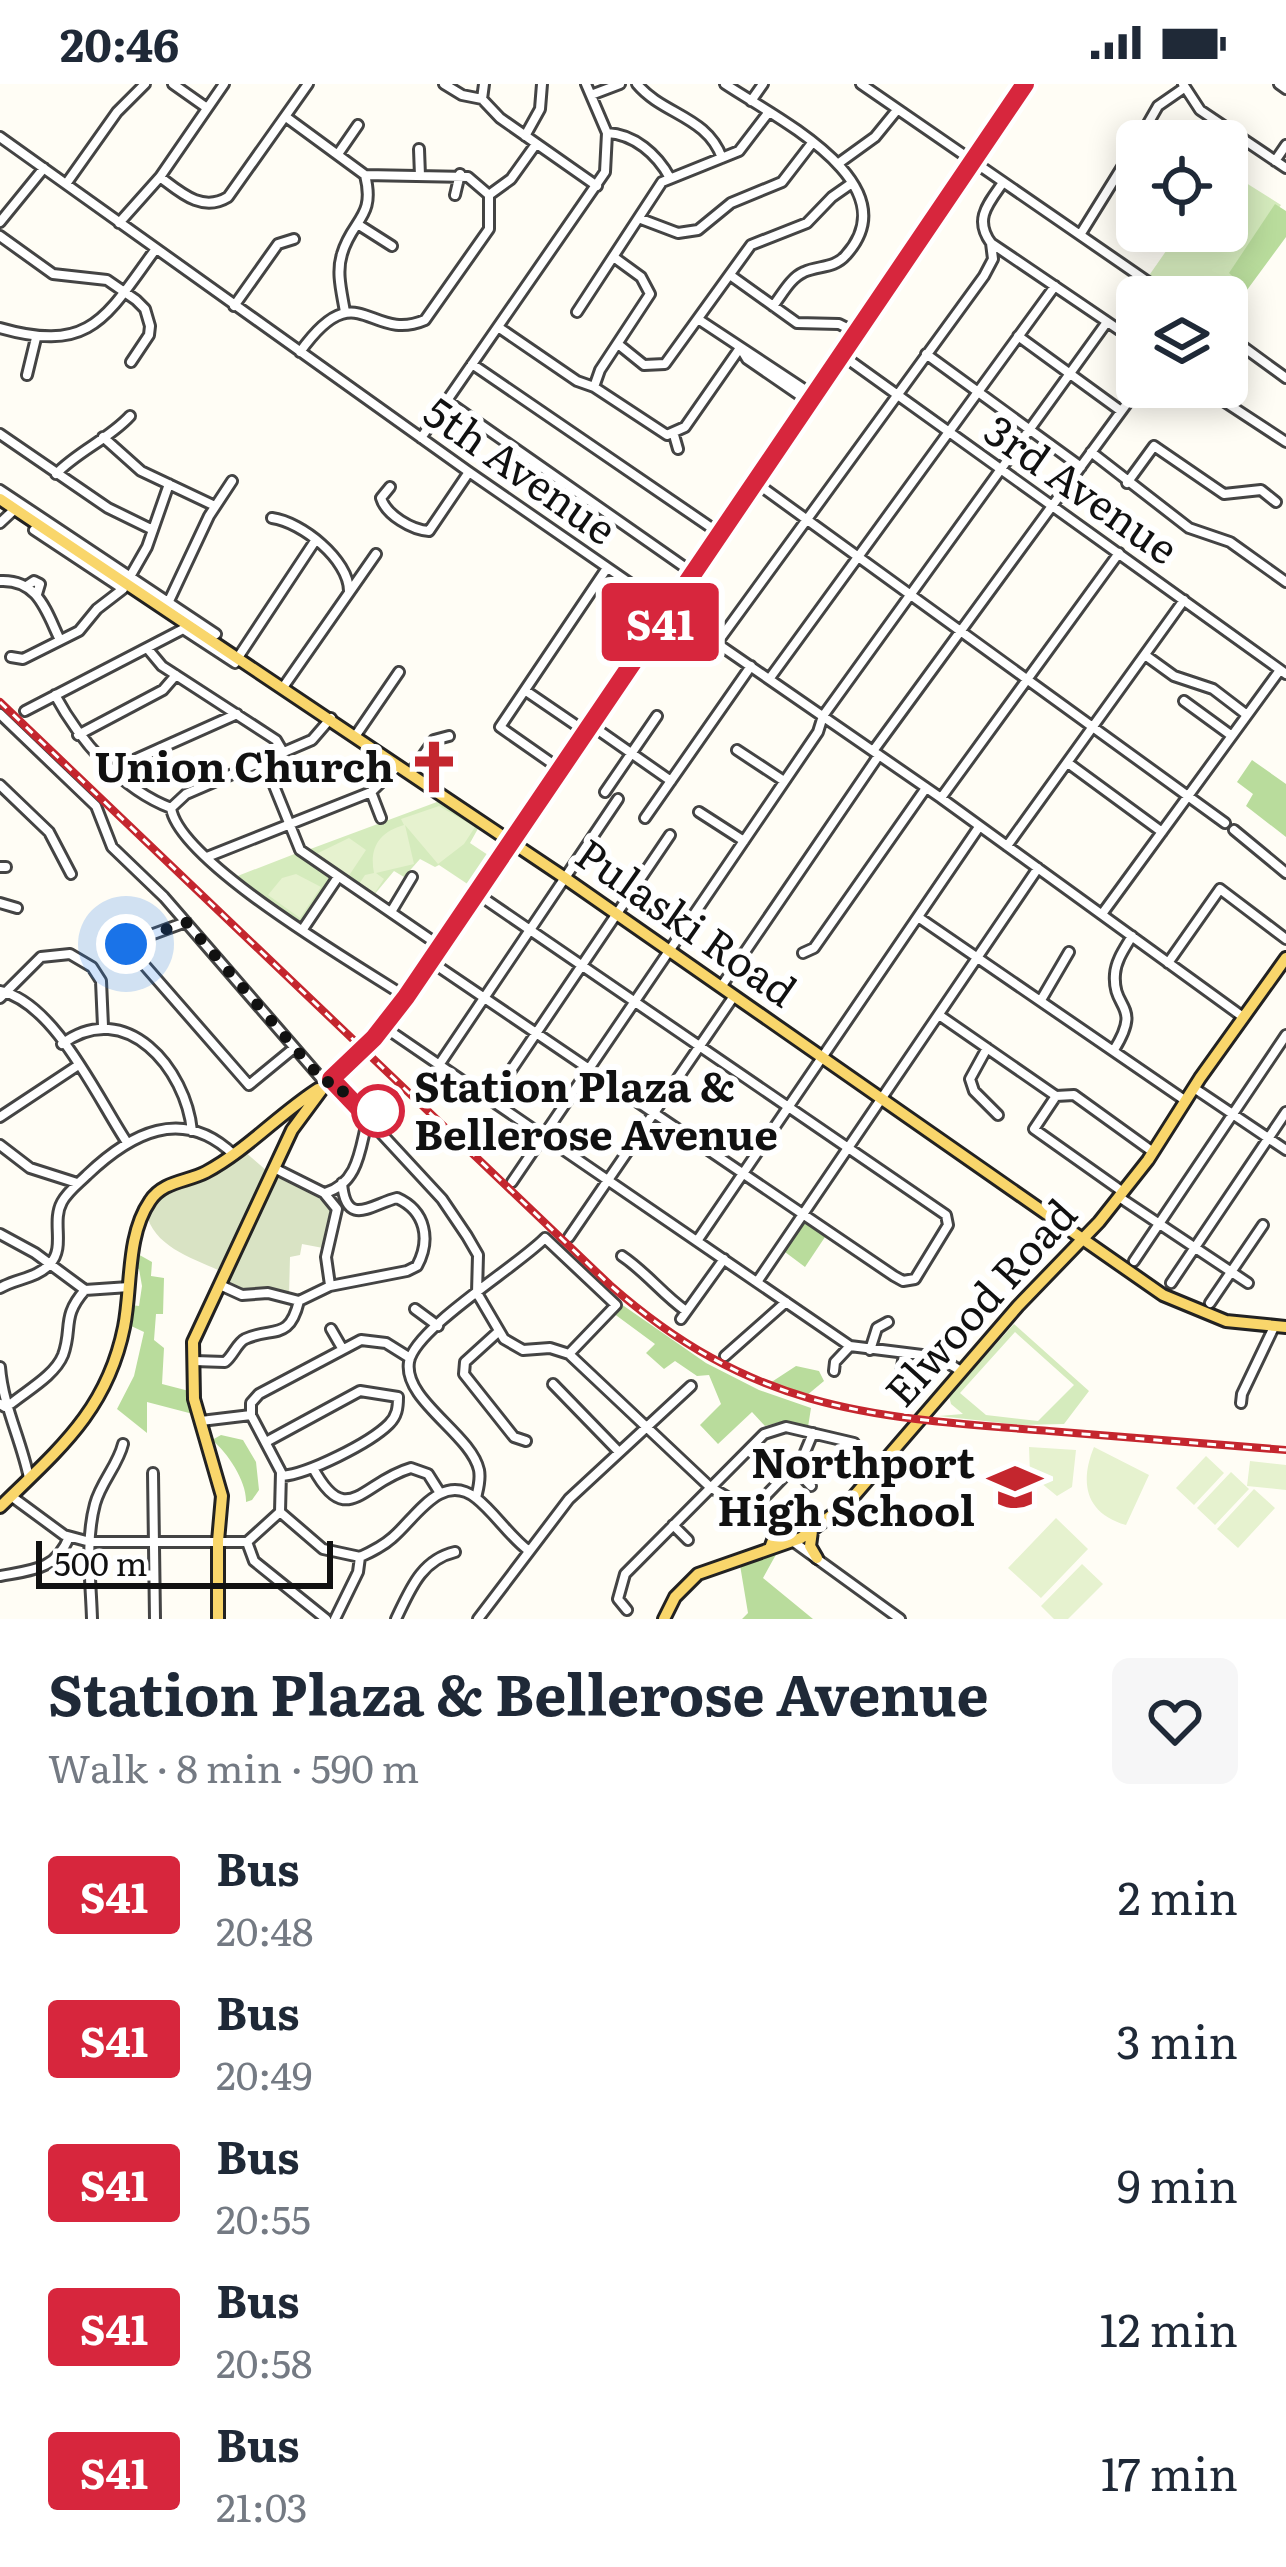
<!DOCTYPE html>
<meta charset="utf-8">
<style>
:root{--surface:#fff;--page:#f6f6f7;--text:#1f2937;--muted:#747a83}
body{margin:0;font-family:Literata,serif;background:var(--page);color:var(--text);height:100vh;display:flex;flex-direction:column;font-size:45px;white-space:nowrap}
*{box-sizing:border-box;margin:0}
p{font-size:39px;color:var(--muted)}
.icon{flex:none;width:66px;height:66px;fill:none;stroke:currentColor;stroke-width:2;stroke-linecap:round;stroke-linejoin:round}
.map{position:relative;height:1535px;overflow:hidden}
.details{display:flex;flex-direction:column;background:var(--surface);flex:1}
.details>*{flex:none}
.badge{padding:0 24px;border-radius:9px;font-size:42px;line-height:78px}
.tools{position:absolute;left:1116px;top:36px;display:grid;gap:24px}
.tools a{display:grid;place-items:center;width:132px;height:132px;border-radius:18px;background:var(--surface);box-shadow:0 6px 30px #0003;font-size:60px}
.scale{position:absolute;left:36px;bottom:30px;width:297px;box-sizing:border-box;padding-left:12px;border:6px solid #111;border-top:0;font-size:33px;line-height:42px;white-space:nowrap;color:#111;-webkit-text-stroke:9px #fff;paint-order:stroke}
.you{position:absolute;width:60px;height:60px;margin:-30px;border:9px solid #fff;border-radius:50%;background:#1a73e8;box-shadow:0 0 0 18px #1a73e833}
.map>.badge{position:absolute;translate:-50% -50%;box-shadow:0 0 0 6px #fff}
.round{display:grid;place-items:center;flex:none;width:126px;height:126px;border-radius:18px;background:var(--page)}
.overview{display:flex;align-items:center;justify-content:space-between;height:204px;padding:0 48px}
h1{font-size:57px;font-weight:700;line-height:90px}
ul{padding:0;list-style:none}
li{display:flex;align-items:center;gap:36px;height:144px;padding:0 48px}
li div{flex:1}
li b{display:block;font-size:45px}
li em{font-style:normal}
li .badge{min-width:132px;font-weight:700;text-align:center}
.status{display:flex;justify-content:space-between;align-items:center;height:84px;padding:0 60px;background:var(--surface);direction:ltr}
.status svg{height:33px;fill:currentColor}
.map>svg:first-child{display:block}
.green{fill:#d5ebbd;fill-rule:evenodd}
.forest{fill:#b9dc9c}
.cemetery{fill:#d9e3c4}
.pitch{fill:#e6f2cf}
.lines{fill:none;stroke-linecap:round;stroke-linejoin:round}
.minor-casing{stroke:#444;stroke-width:14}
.major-casing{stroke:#222;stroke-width:16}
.minor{stroke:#fff;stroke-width:8}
.major{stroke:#f9d66b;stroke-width:10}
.rail-casing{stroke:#c4262e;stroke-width:8}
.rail{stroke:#fff;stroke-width:3;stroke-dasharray:9;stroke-linecap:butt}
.line-casing{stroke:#fff;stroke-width:27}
.line{stroke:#d7263d;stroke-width:18}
.walk{stroke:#111;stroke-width:12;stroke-dasharray:0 21.6}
.stop-dot{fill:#fff;stroke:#d7263d;stroke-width:6}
.labels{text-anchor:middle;stroke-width:12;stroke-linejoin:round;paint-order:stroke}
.street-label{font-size:42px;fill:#111;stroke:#fff}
.poi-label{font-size:42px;font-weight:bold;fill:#111;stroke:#fff;text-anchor:end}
.stop-label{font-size:42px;font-weight:bold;fill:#111;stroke:#fff;text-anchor:start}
</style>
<div class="status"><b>20:46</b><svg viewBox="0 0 49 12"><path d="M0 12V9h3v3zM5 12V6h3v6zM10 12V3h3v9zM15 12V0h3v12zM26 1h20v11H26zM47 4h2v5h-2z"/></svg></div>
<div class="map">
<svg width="1286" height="1535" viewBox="0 0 1286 1535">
<rect width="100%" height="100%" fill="#fffdf5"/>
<path class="green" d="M1227,87L1281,121L1217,213H1179L1148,193L1180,147H1227Z
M445,715L480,741L470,759L491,773L472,803L439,781L435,783L420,775L404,793L394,787L374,811L305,767Z
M297,769L333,794L302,839L235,793Z
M1014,1240L1089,1307L1064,1340L1021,1341L939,1332L963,1330L951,1320L949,1312ZM1015,1248L1074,1301L1038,1337L986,1331L960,1309Z"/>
<path class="forest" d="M1275,120L1286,127V153L1247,206L1229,189Z
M1252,676L1286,700V753L1246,722L1253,710L1237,698Z
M802,1134L827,1150L805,1183L781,1165Z
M136,1169L152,1178L151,1192L164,1194L163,1230H156L154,1256L164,1264L162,1300L189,1307L193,1330L147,1318V1349L117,1325L134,1292L144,1248L129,1241L131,1221L139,1222L142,1202L139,1185L134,1183Z
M621,1220L706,1279L759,1306L811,1324L808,1343L780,1338L765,1342L752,1328L718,1360L700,1341L721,1320L709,1291L697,1292L675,1277L664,1285L646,1269L655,1260L613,1229Z
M796,1282L819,1287L824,1297L806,1312L770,1299Z
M221,1351L243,1356L256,1378L259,1406L252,1416L246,1418C247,1398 228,1369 212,1356Z
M784,1456L763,1494L813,1535H742L748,1529L740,1481Z"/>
<path class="cemetery" d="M244,1067L267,1087L218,1186C190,1173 153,1162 146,1128L156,1112Z
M276,1089L326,1114L334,1129L323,1164L302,1160L300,1171L290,1173L289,1211C266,1206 245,1210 225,1199Z"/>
<path class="pitch" d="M439,722L475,743L464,760L438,780L405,741L414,780L376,789L384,795L374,810L359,800L365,791L374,789C369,764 379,748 404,741L401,735Z
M349,754L366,766L348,793L314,771Z
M296,790L321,803L300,834L268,811L282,794Z
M1029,1363L1076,1366L1072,1403L1057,1412L1030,1390Z
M1094,1363L1149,1391L1126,1441C1084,1429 1080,1397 1094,1363Z
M1206,1372L1224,1389L1194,1421L1176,1404Z
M1250,1377L1286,1381V1406L1247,1402Z
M1231,1388L1249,1405L1215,1441L1197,1424Z
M1254,1405L1275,1424L1238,1464L1217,1445Z
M1056,1434L1088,1465L1041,1514L1008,1484Z
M1082,1480L1103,1500L1068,1535H1054L1041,1522Z"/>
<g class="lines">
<defs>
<path id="minor" d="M173,0L207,24
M444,0L462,11L482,15
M484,0L482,15L500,34L597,102
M637,0C663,31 707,32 722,74
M725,0C774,33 911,99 846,171C834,185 819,181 804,188C790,194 782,211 773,222
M861,0L1170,213
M1183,0L1200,26L1286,84
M1279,0L1286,5
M591,11L620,0
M751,17L763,0
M286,33L365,91C376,134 352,135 342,170C336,189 342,209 345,228
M607,49C634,50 657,70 670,94
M525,52L540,25L542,0
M0,53L469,388L941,714L1243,933
M1138,57L1158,22L1184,4
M419,65L420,92
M338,70L358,41
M1275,77L1286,61
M839,79L875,53L897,26
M160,93C180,108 202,129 228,113L308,0
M66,100L117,28L145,0
M1002,100C987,121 974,136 991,159L1137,258
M455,111L460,90
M489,111L511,95L536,60
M641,135L678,149L698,146L731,119L782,98L812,59
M0,138L44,84
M119,139L160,93L224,0
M359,141L392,162
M1080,151L1137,59
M0,152L53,190L107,196L136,216L145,225L150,242L149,251L131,278
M730,191L797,239L839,240L855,248
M234,222L278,160L294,155
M577,228L662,98L739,67L768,29
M698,235L813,311
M498,243L577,297L594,303L667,351L685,343L740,264
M0,244C91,270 106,233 155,166
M1227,251L1286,294
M1018,252L1121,327
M618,260L644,281L665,280L751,161L807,139L832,113L852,99
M741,265L747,275L808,317
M300,268C358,187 369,260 425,236L489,145V111L468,93L365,91
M926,270L1081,383
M842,271L1286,590
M472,280L719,449
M27,291L36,254
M594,303L600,286L650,210L641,193L615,174
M1202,303L1286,358
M447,317L693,489
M0,350L108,424L153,446
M674,351L678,365
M103,353L141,387L215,422
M421,354L605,88L607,49L586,0
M1091,368L1189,444L1230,458L1286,498
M56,390C78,367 109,355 130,332
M755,398L1225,739
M1127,399L1154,362L1224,410L1261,406L1276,418
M390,403L381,414C386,431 412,446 429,447L469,388
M0,406L216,550
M272,434C302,438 349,476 349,507
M0,439L15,425
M34,446L123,505
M0,497C38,495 46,527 60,556
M28,501L34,497L40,500L37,510
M169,517L209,432L232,397
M183,545L235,579
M717,559L984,192L993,175L991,159
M147,564L162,582L276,656L283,668
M1145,571L1174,592L1213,605L1247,631
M239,572L315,457
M11,573L23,575L79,547L97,525L123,505L147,463L169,400
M770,594L1055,202
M284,602L376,470
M526,607L586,648
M55,611C80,657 121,705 171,724
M1184,617L1232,652
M25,627L189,542
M0,630L96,722L112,763L164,813L326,1000L331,995L442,1115L467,1152L478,1171L477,1209L504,1255L523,1266L550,1264L569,1270L710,1403L751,1427L900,1535
M591,641L671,697
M78,651L163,606L176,591
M356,651L399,588
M737,666L784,697
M873,667L1139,303
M264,677L300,766L440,862
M1068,679L1162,748
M114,685L237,630
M560,685L500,643L607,484
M410,690L434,656L449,652
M0,701L49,748L71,790
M371,708L381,734
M605,708L657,632
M941,714L1119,469
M171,724C179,778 357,881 406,913
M171,724L186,710L312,656L331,634
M699,728L744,757
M645,734L751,582
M1234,746L1286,789
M1007,762L1184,516
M207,773L371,708L398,682
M0,783H6
M0,819L17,824
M391,828L412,793
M1102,830L1280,586
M918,833L1186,1017
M186,838L126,860L249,1001L294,964
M303,845L338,793
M803,869L814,864L926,704
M430,877L894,1192L903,1197L915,1195L948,1141L946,1131L476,809
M1168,879L1220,805L1286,855
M721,903L879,671
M0,907C54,918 97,1013 126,1057
M0,914L41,873L70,870L92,883L101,897L103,942
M1041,916L1069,868
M939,931L1056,1012L1074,1011L1153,1068
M384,943L850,1262L938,1273L961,1287
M62,960C126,913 186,985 192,1047
M987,964L970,995L974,1007L998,1031
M1114,966C1143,919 1112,927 1115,890C1116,876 1125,864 1132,852
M439,981L618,715
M1194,1004L1286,1066
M1056,1012L1034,1045L1123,1108
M491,1016L670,751
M0,1033L77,982
M0,1061L30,1084L77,1099
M274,1084L324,1109L337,1125L326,1173L330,1201
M512,1098L818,648L823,632L1107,238
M325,1109C360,1099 360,1062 368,1034
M1119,1113L1248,1199
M0,1150L35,1169L85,1206L129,1203
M569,1153L734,912
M697,1157L979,743
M622,1172C646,1188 662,1210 686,1227
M1134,1177L1286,951
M757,1198L1038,784
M1171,1199L1286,1028
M220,1201L242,1211L268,1209L299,1217
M0,1204C17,1194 36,1195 50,1180C66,1163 51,1138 62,1118C68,1107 78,1100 87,1091C130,1050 182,1021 234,1071
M1210,1219L1263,1141
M415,1225L438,1242
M681,1235L724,1175
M331,1245L342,1264
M498,1248L465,1278L464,1290L514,1353L526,1357
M870,1266L877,1244L888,1238
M725,1272L786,1218
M194,1277L225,1278C233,1272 237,1259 245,1255C273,1242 289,1258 299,1217L330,1202L407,1187L417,1182C431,1156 426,1127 397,1114C372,1120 346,1145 342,1099
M0,1283C3,1322 21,1355 29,1394
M834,1287L835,1278L850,1262
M553,1300L619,1368
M899,1300L904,1271
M1241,1319L1242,1310L1274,1243
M0,1320L5,1323L12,1319C28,1306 55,1291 63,1271C73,1244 61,1233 85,1206
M251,1331V1319L259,1310L361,1256L386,1259L410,1274
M201,1337L251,1331L281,1388L280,1428
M266,1358L360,1307L398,1313
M313,1384C347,1447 362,1398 411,1384L428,1390L440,1409
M794,1384L811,1402
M153,1389L155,1535
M282,1392C308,1390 370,1359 389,1340C397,1332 398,1324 398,1313
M11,1412L64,1451L90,1458H247L254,1477L326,1535
M476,1414C478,1405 481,1396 479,1386C471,1350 403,1316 409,1278C415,1244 518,1182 545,1154L616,1221L569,1270
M751,1427L803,1373L813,1349
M280,1428L323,1465L360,1473C371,1468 382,1463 392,1454C415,1435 441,1387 476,1414C495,1429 509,1452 529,1467
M673,1441L688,1456
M247,1458L280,1428
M0,1492C32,1486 56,1486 69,1453
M627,1526L618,1515L625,1490L764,1350L786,1343L854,1359
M92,1535C91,1498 85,1457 95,1420C101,1398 118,1381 123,1360
M335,1535L358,1488L360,1473
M396,1535C410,1506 421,1476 455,1468
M478,1535L569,1415L691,1302"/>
<path id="major" d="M0,415L565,794L1163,1211L1226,1237L1286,1243
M331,995L374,954L406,913L1025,0
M0,1423C58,1366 107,1327 124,1243C132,1203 126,1152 150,1117C163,1097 187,1098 206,1088C247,1066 279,1030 318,1005
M812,1447L810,1462L817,1474
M770,1464L775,1451L771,1441
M218,1535V1457L222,1412L194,1315L193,1258L292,1046L326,1000
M664,1535L675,1513L698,1490L801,1454L848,1419L1018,1222L1099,1138L1148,1076L1200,994L1286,874"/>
</defs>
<use href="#minor" class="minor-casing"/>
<use href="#major" class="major-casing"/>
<use href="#minor" class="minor"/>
<use href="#major" class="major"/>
<defs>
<path id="rail" d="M0,618L610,1201C753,1327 869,1333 1049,1347C1128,1354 1207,1360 1286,1366"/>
</defs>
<use href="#rail" class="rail-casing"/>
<use href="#rail" class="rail"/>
</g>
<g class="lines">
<defs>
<path id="line" d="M391,1014L370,1036L331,995L374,954L406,913L1025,0"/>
</defs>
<use href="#line" class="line-casing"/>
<use href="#line" class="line"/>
<path class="walk" d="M126,860L186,838L326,1000L331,995L370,1036L378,1027"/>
</g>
<defs>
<symbol id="church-bare" viewBox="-9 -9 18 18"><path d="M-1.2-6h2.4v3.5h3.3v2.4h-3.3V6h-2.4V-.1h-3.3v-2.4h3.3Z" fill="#c4262e" stroke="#fff" stroke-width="2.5" paint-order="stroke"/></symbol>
<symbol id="school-bare" viewBox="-9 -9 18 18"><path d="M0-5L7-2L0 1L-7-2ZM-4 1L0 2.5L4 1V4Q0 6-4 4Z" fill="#c4262e" stroke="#fff" stroke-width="2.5" paint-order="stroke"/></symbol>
</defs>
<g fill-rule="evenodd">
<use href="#church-bare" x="396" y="645" width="76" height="76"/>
<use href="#school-bare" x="977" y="1365" width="76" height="76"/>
</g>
<circle class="stop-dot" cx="378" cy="1027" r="24"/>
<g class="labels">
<g class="street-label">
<text transform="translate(520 387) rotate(35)" y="15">5th Avenue</text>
<text transform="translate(1081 406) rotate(35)" y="15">3rd Avenue</text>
<text transform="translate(686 839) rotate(35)" y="15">Pulaski Road</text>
<text transform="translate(981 1219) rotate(-48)" y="15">Elwood Road</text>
</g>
<g class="poi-label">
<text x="394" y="698">Union Church</text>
<text x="975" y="1394">Northport<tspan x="975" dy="48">High School</tspan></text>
</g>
<g class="stop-label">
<text x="414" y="1018">Station Plaza &amp;<tspan x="414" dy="48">Bellerose Avenue</tspan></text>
</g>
</g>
</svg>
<div class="tools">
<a><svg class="icon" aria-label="locate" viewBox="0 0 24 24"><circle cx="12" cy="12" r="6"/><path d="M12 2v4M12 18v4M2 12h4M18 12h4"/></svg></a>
<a><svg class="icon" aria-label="layers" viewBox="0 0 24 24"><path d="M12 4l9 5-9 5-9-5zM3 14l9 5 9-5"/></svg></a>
</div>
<div class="scale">500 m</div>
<div class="you" style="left:126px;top:860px"></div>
<b class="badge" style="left:660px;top:538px;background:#d7263d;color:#fff">S41</b>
</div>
<section class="details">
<div class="overview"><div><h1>Station Plaza &amp; Bellerose Avenue</h1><p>Walk · 8 min · 590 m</p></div><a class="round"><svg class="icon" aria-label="heart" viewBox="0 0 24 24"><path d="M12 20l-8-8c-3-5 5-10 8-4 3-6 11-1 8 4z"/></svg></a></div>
<ul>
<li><span class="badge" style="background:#d7263d;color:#fff">S41</span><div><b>Bus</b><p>20:48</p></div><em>2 min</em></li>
<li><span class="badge" style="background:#d7263d;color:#fff">S41</span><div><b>Bus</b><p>20:49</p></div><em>3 min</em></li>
<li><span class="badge" style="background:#d7263d;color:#fff">S41</span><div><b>Bus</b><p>20:55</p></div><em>9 min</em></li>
<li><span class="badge" style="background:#d7263d;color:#fff">S41</span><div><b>Bus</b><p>20:58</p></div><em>12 min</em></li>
<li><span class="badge" style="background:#d7263d;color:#fff">S41</span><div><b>Bus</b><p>21:03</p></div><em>17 min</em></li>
</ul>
</section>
